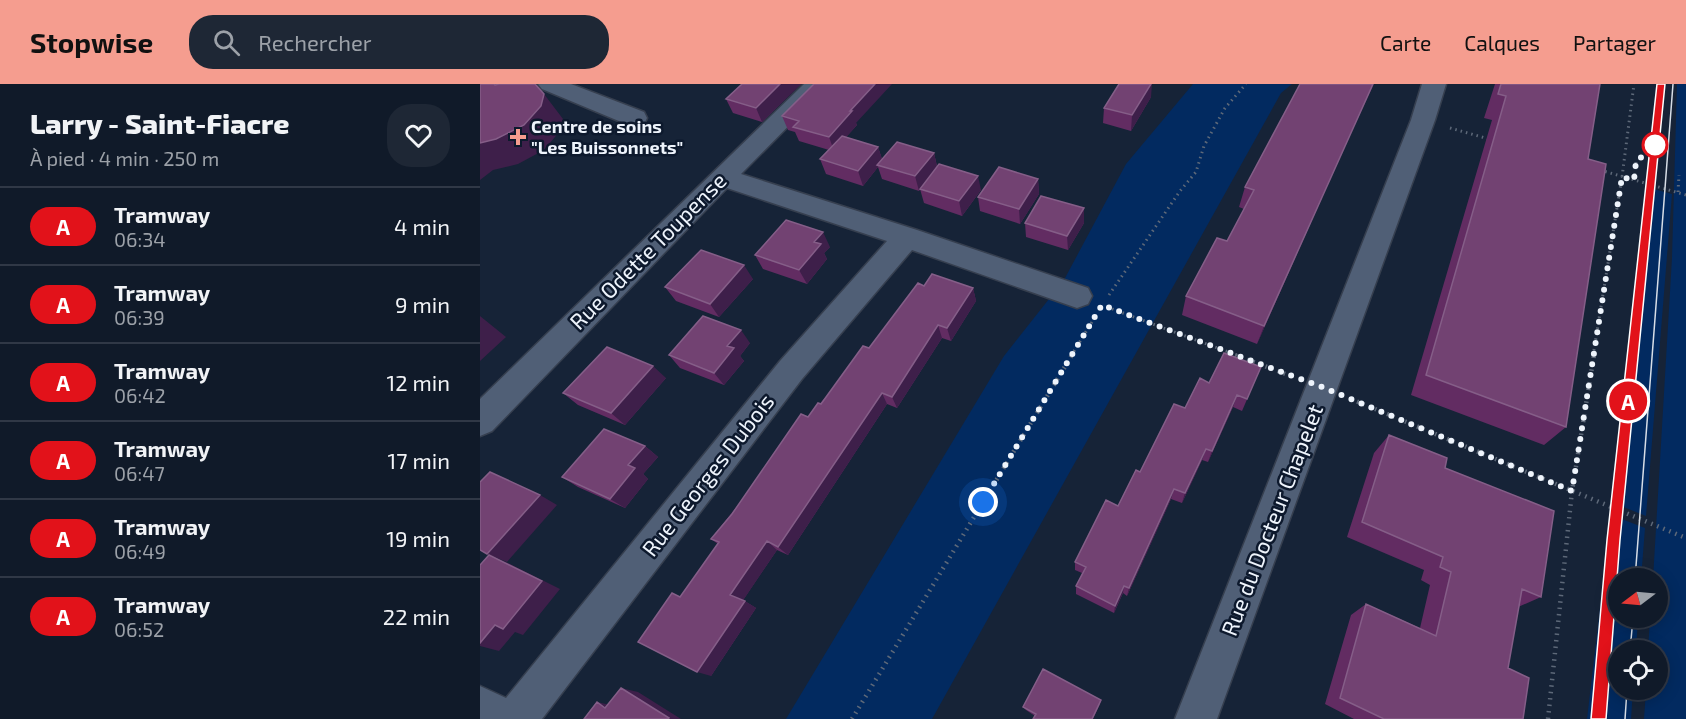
<!DOCTYPE html>
<html lang="fr">
<meta charset="utf-8">
<style>
:root{--surface:#101a29;--page:#1e2735;--text:#f1f3f6;--muted:#9ca1a8;--line:#303846;--accent:#f59d8f}
body{margin:0;font-family:"Exo 2",sans-serif;background:var(--page);color:var(--text);height:100vh;display:flex;flex-direction:column;font-size:22px;white-space:nowrap}
*{box-sizing:border-box;margin:0}
p{font-size:20px;color:var(--muted)}
.icon{flex:none;width:33px;height:33px;fill:none;stroke:currentColor;stroke-width:2;stroke-linecap:round;stroke-linejoin:round}
.map{position:relative;flex:1;overflow:hidden}
.details{display:flex;flex-direction:column;background:var(--surface);width:480px}
.details>*{flex:none}
.badge{padding:0 12px;border-radius:20px;font-size:21px;line-height:39px}
.needle{width:39px;rotate:254deg}
.fabs{position:absolute;left:1128px;top:484px;display:grid;gap:12px}
.fabs a{display:grid;place-items:center;width:60px;height:60px;border-radius:50%;background:var(--surface);box-shadow:0 3px 15px #0003,0 0 0 2px var(--line);font-size:30px}
.you{position:absolute;width:30px;height:30px;margin:-15px;border:4px solid #fff;border-radius:50%;background:#1a73e8;box-shadow:0 0 0 9px #1a73e833}
.map>.badge{position:absolute;translate:-50% -50%;box-shadow:0 0 0 3px #fff}
.round{display:grid;place-items:center;flex:none;width:63px;height:63px;border-radius:24px;background:var(--page)}
.summary{display:flex;align-items:center;justify-content:space-between;height:102px;padding:0 30px}
h1{font-size:28px;font-weight:800;line-height:45px}
ul{padding:0;list-style:none}
li{display:flex;align-items:center;gap:18px;height:78px;padding:0 30px;border-top:2px solid var(--line)}
li div{flex:1}
li b{display:block;font-size:22px}
li em{font-style:normal}
li .badge{min-width:66px;font-weight:700;text-align:center}
header{display:flex;align-items:center;gap:36px;box-sizing:border-box;height:84px;padding:0 30px;background:var(--accent);color:#111}
header strong{font-size:28px}
nav{display:flex;gap:33px;margin-inline-start:auto;font-size:21px}
.search{width:420px;height:54px;background:var(--page);display:flex;align-items:center;gap:15px;box-sizing:border-box;padding:0 21px;border-radius:24px;color:var(--muted);font-size:22px}
main{display:flex;flex:1;min-height:0}
.map>svg:first-child{display:block}
.green{fill:#022a60}
.lines{fill:none;stroke-linecap:round;stroke-linejoin:round}
.street-casing{stroke:#363f4f;stroke-width:3}
.path-far1{stroke:#5e6979;stroke-width:3;stroke-dasharray:1.5 4;stroke-linecap:butt}
.path{stroke:#5e6979;stroke-width:4.5;stroke-dasharray:1.5 5;stroke-linecap:butt}
.street{fill:#505f76;fill-rule:evenodd}
.tram{stroke:#d7dee7;stroke-width:1.5}
.wall{fill:#622c62}
.shaded-wall{fill:#3e1f4a}
.building{fill:#724272;stroke:#855e88;stroke-width:1.5}
.line{fill:#e2121a;stroke:#fff;stroke-width:1.5}
.walk{stroke:#eef4fc;stroke-width:6;stroke-dasharray:0 10.8}
.poi-dot{fill:#f59d8f;stroke:#0d192d;stroke-width:2}
.stop-dot{fill:#fff;stroke:#e2121a;stroke-width:3}
.labels{text-anchor:middle;stroke-width:5;stroke-linejoin:round;paint-order:stroke}
.far-poi-label{font-size:18px;font-weight:bold;fill:#eef4fc;stroke:#0d192d;text-anchor:start}
.street-label{font-size:22px;fill:#eef4fc;stroke:#0d192d}
</style>
<header>
<strong>Stopwise</strong>
<div class="search"><svg class="icon" aria-label="search" viewBox="0 0 24 24"><circle cx="10" cy="10" r="6"/><path d="M15 15l6 6"/></svg>Rechercher</div>
<nav><a>Carte</a><a>Calques</a><a>Partager</a></nav>
</header>
<main>
<section class="details">
<div class="summary"><div><h1>Larry - Saint-Fiacre</h1><p>À pied · 4 min · 250 m</p></div><a class="round"><svg class="icon" aria-label="heart" viewBox="0 0 24 24"><path d="M12 20l-8-8c-3-5 5-10 8-4 3-6 11-1 8 4z"/></svg></a></div>
<ul>
<li><span class="badge" style="background:#e2121a;color:#fff">A</span><div><b>Tramway</b><p>06:34</p></div><em>4 min</em></li>
<li><span class="badge" style="background:#e2121a;color:#fff">A</span><div><b>Tramway</b><p>06:39</p></div><em>9 min</em></li>
<li><span class="badge" style="background:#e2121a;color:#fff">A</span><div><b>Tramway</b><p>06:42</p></div><em>12 min</em></li>
<li><span class="badge" style="background:#e2121a;color:#fff">A</span><div><b>Tramway</b><p>06:47</p></div><em>17 min</em></li>
<li><span class="badge" style="background:#e2121a;color:#fff">A</span><div><b>Tramway</b><p>06:49</p></div><em>19 min</em></li>
<li><span class="badge" style="background:#e2121a;color:#fff">A</span><div><b>Tramway</b><p>06:52</p></div><em>22 min</em></li>
</ul>
</section>
<div class="map">
<svg width="1206" height="635" viewBox="0 0 1206 635">
<rect width="100%" height="100%" fill="#162337"/>
<path class="green" d="M713,0H812L801,9L452,635H306L524,272L584,196L646,80Z
M1197,0H1206V635H1164L1166,606H1178V567H1168L1170,534H1178V495H1173L1192,174Z
M1166,103L1192,110L1166,432L1131,418Z
M1131,431L1165,444L1161,495H1138V534H1158L1156,567H1138V606H1153L1151,635H1107Z"/>
<g class="lines">
<defs>
<path id="street" d="M58,0H91L164,28L167,34L164,40L155,42L146,40L62,5Z
M324,0H350L261,90L437,146L608,204L612,212L608,220L597,224L432,166L322,295L62,635H0V602L26,614L300,277L407,157L247,104L12,347L0,352V315Z
M942,0H966L955,36L737,635H695L931,36Z"/>
</defs>
<use href="#street" class="street-casing"/>
<path class="path-far1" d="M970,44L1009,55
M1120,86L1206,111
M1154,96L1156,78
M1198,108L1199,91
M629,211L700,107L716,88L724,62L745,24L766,0
M627,223L759,272
M591,272L612,238
M1113,272L1142,93L1154,0"/>
<path class="path" d="M755,271L811,292
M871,315L1206,454
M372,635L592,271
M1068,635L1092,407L1114,271"/>
<use href="#street" class="street"/>
<path class="tram" d="M1155,495L1193,0
M1150,567L1153,534
M1118,635L1133,456L1181,0
M1145,635L1147,606"/>
</g>
<path class="wall" d="M262,0H321L282,38L253,29L246,15Z
M1015,0H1120L1108,75L1086,343L1064,361L931,311L1012,36L1004,34Z
M671,13L651,47L623,39L624,24Z
M302,32L376,39L377,41L366,53L398,63L402,75L454,69L457,82L501,106L482,132L444,119L440,105L439,107L402,95L398,83L383,102L346,90L340,75L349,66L319,57L315,48L308,46Z
M864,64L777,260L702,231L706,212L747,157L764,125L759,123L765,103Z
M558,95L559,110L540,140L500,127L498,113Z
M545,139H604L588,166L546,153Z
M350,163L344,169L347,175L327,200L283,185L275,171Z
M273,195L239,233L196,217L185,203Z
M444,202L493,204L496,217L471,257L462,254L417,324L407,320L308,471L297,466L263,516L276,524L231,592L200,513L238,460L231,455L328,333Z
M270,259L260,272L264,277L244,301L200,284L189,271Z
M781,283L762,327L753,323L728,378L722,376L702,419L691,415L647,512L643,509L634,529L596,510V502L602,489L595,486V478L638,422L705,324L729,299Z
M186,294L145,341L98,321L83,309Z
M909,351L965,384L1061,513L1038,523L1028,584L1043,635H874L845,620L871,531L886,520L940,544L950,501L941,496L944,486L867,453L894,369Z
M165,362L178,373L163,390L168,395L145,424L98,403L82,393Z
M621,616L620,620L613,635H553L555,632L546,626L543,623Z"/>
<path class="shaded-wall" d="M300,0H321L282,38L276,24Z
M395,0H412L376,39L377,41L354,67L349,53L370,27Z
M671,0H672L671,13L651,47L652,31Z
M893,0H894L864,64L777,260L784,242Z
M64,10L83,35L80,47L64,66L38,80L13,86L0,96V59Z
M398,63L403,78L397,81L398,83L383,102L378,87Z
M454,69L457,83L439,107L435,92Z
M498,92L501,106L482,132L479,117Z
M558,95L559,110L540,140L539,125Z
M604,124V139L588,166L587,152Z
M343,148L350,163L344,169L347,175L327,200L319,186L334,158Z
M264,181L273,195L239,233L230,220Z
M493,204L496,217L471,257L467,244Z
M0,232L26,253L0,277Z
M458,241L462,254L417,324L412,313Z
M261,246L270,259L260,272L264,277L244,301L234,289L247,262Z
M173,282L186,294L145,341L131,329Z
M402,309L407,320L308,471L298,463Z
M757,311L753,323L728,378L732,367Z
M165,362L178,373L163,390L168,395L145,424L130,415L148,381Z
M726,365L722,376L702,419L705,409Z
M694,405L691,415L647,512L649,504Z
M60,411L77,421L27,478L7,470Z
M287,457L297,466L262,518L250,511Z
M9,471L28,479L80,505L43,551L35,548L19,567L0,562V559L15,541Z
M644,502L643,509L634,529L635,522Z
M265,517L276,524L231,592L217,588Z
M141,604L158,608L201,635H188Z
M117,618L135,622L125,624Z"/>
<path class="building" d="M0,0H14L15,1L19,0H55L64,10L61,22L44,41L16,55L0,59Z
M262,0H300L276,24L246,15Z
M334,0H395L370,27H372L349,53L313,43L319,37L302,32Z
M639,0H671L652,31L624,24Z
M820,0H893L784,242L706,212L737,154L747,157L774,106L765,103Z
M1021,0H1120L1108,75L1126,80L1086,343L946,291L1026,12L1018,10Z
M362,52L398,63L378,87L340,75Z
M417,58L454,69L435,92L397,81Z
M459,80L498,92L479,117L440,105Z
M519,83L558,95L539,125L498,113Z
M561,112L604,124L587,152L545,139Z
M306,136L343,148L334,158L341,160L319,186L275,171Z
M221,166L264,181L230,220L185,203Z
M452,190L493,204L467,244L458,241L412,313L402,309L298,463L287,457L250,511L265,517L217,588L158,558L192,509L200,513L239,458L231,455L252,430L321,330L328,333L338,319L341,320L383,262L389,264L438,199L444,202Z
M223,232L261,246L247,262L254,264L234,289L189,271Z
M127,263L173,282L131,329L83,309Z
M744,269L781,283L767,315L757,311L732,367L726,365L705,409L694,405L649,504L644,502L635,522L596,502L606,483L595,478L626,416L638,422L656,386L660,388L694,320L705,324L720,294L729,299Z
M124,345L165,362L148,381L155,384L130,415L82,393Z
M909,351L967,374L965,384L1074,427L1061,513L1042,505L1028,584L1049,594L1043,635H904L860,614L886,520L956,552L971,488L960,483L963,473L882,438Z
M10,388L60,411L7,470L0,466V398Z
M9,471L62,497L23,545L15,541L0,559V481Z
M563,585L621,616L612,635H553L556,630L543,623Z
M141,604L189,634L188,635H104L117,618L125,624Z"/>
<path class="line" d="M1177,0H1185L1140,456L1126,635H1111L1127,456Z"/>
<g class="lines">
<path class="walk" d="M503,418L622,221L842,303L1092,407L1142,93L1154,96L1156,78L1175,61"/>
</g>
<path class="poi-dot" d="M35 44h6v6h6v6h-6v6h-6v-6h-6v-6h6z"/>
<circle class="stop-dot" cx="1175" cy="61" r="12"/>
<g class="labels">
<g class="far-poi-label">
<text x="51" y="49">Centre de soins<tspan x="51" dy="21">"Les Buissonnets"</tspan></text>
</g>
<g class="street-label">
<text transform="translate(168 167) rotate(-45)" y="8">Rue Odette Toupense</text>
<text transform="translate(228 391) rotate(-52)" y="8">Rue Georges Dubois</text>
<text transform="translate(792 436) rotate(-69)" y="8">Rue du Docteur Chapelet</text>
</g>
</g>
</svg>
<div class="fabs">
<a><svg class="needle" viewBox="-14 -14 28 28"><path d="M0-13l5 13h-10z" fill="#e53935"/><path d="M0 13l5-13h-10z" fill="#9ca1a8"/></svg></a>
<a><svg class="icon" aria-label="locate" viewBox="0 0 24 24"><circle cx="12" cy="12" r="6"/><path d="M12 2v4M12 18v4M2 12h4M18 12h4"/></svg></a>
</div>
<div class="you" style="left:503px;top:418px"></div>
<b class="badge" style="left:1148px;top:317px;background:#e2121a;color:#fff">A</b>
</div>
</main>
